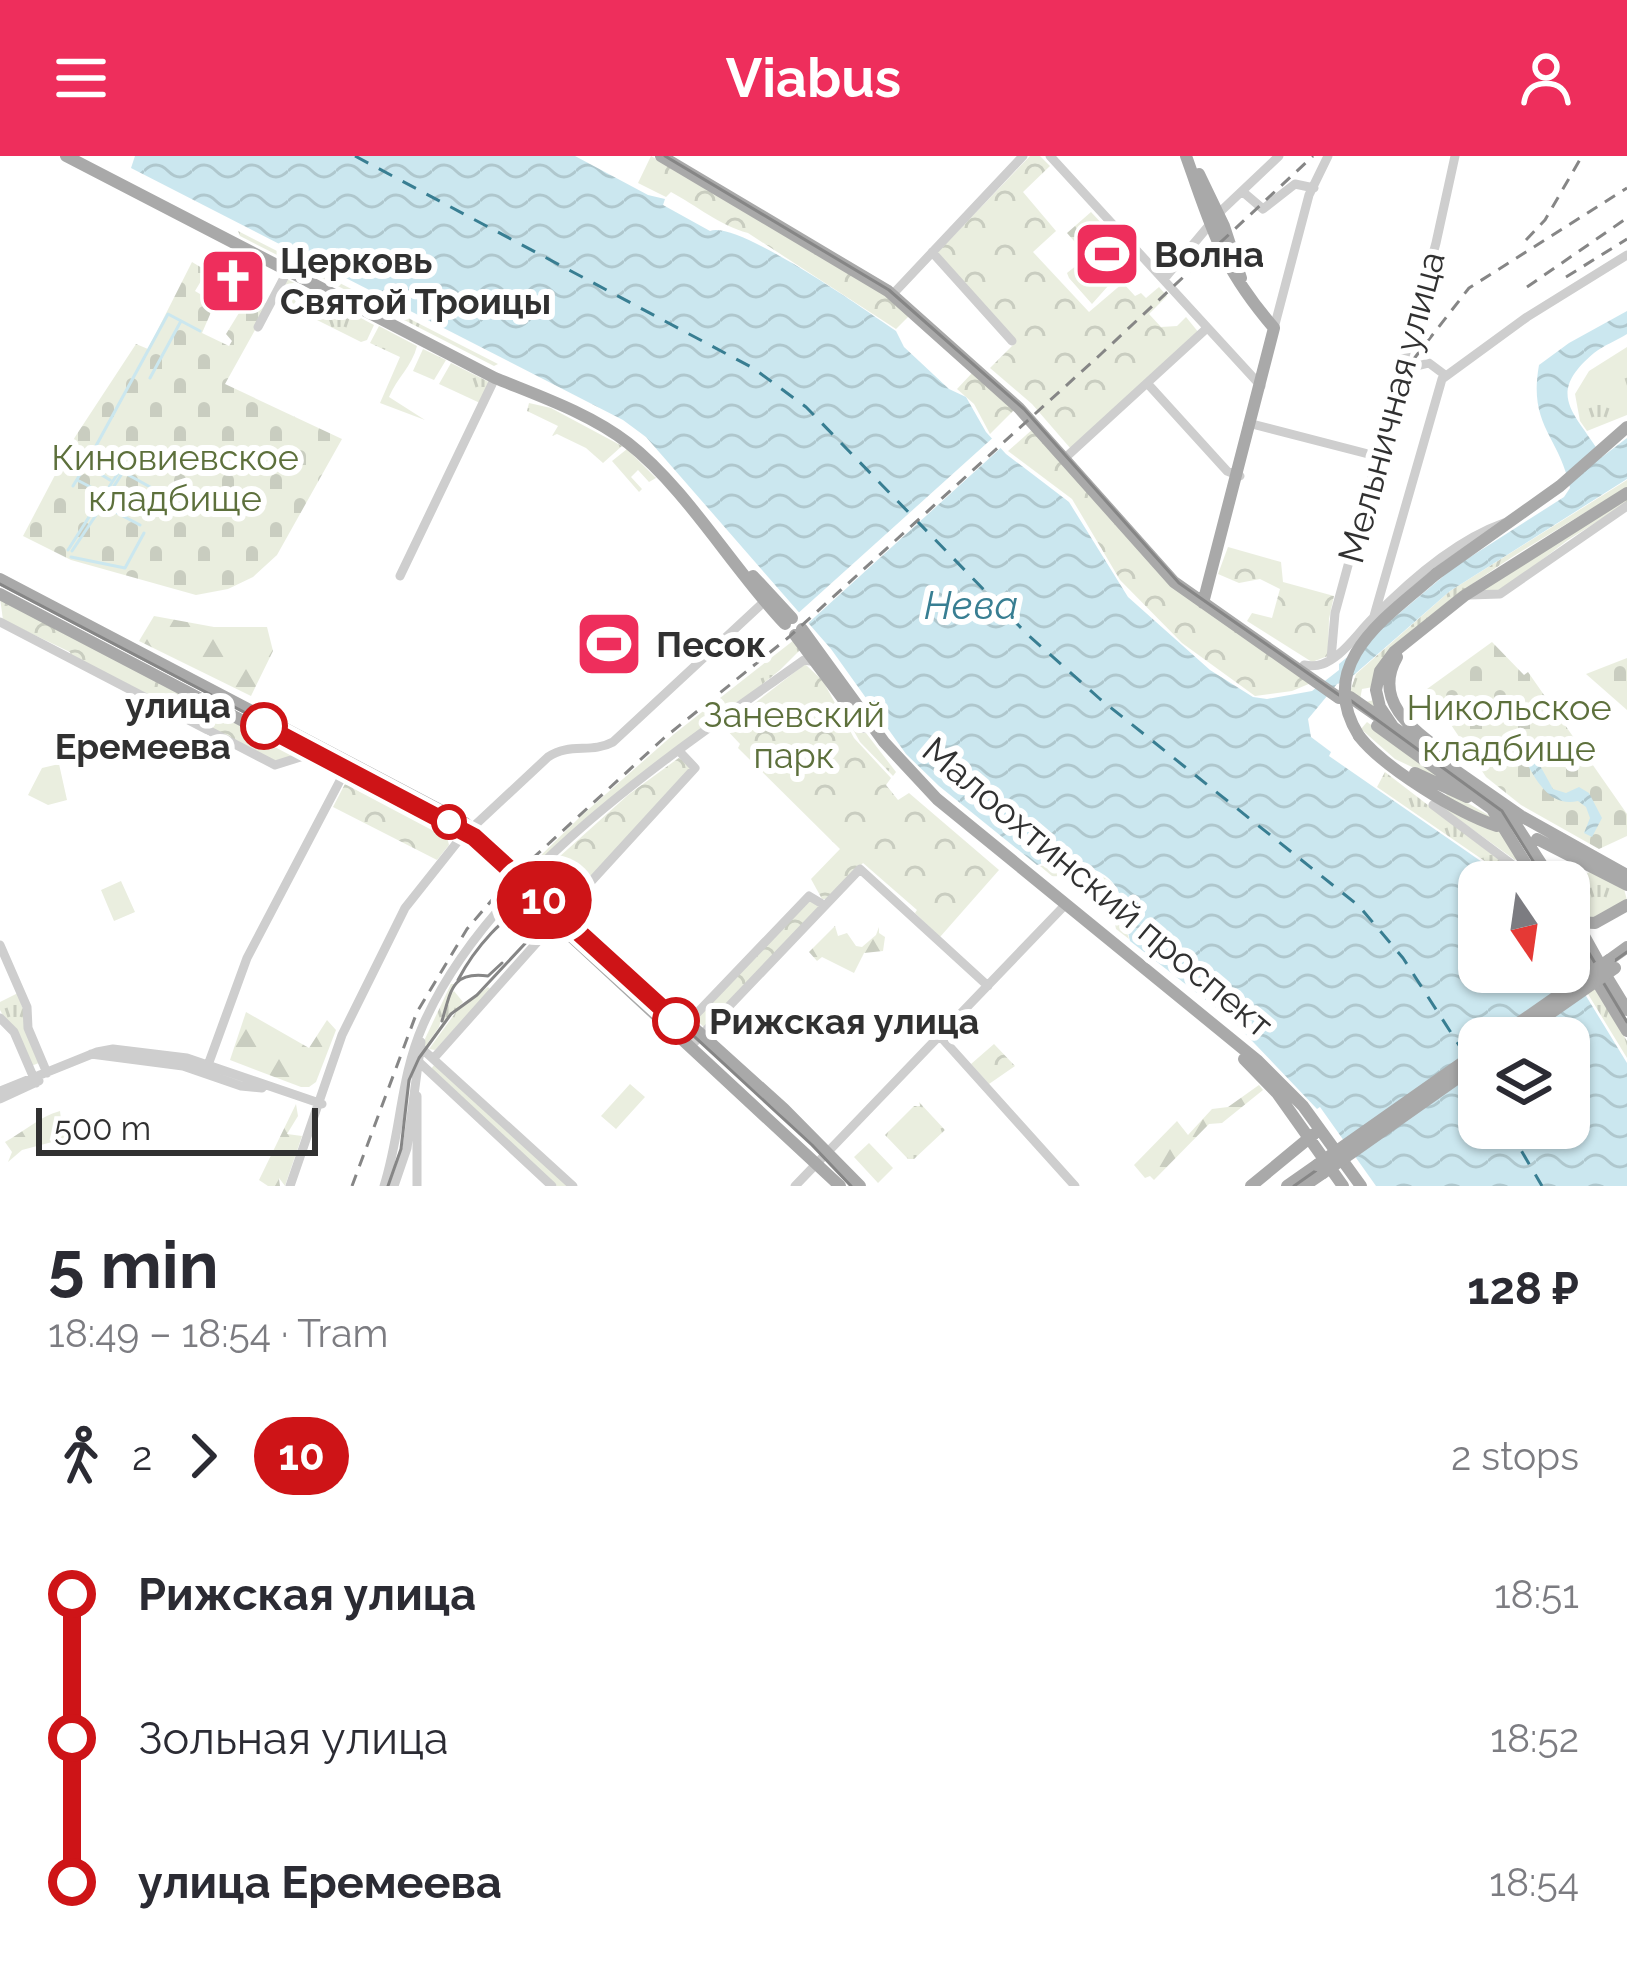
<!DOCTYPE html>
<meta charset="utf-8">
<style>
:root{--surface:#fff;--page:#f7f7f7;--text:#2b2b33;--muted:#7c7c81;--accent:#ee2e5c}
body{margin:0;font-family:Raleway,sans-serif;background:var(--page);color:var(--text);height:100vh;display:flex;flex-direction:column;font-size:45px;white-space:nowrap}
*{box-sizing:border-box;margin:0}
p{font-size:39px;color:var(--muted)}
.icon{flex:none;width:66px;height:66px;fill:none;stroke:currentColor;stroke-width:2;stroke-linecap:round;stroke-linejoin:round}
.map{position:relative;height:1030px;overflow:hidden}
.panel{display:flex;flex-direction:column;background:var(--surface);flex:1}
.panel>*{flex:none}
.badge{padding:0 24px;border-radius:39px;font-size:42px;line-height:78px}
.needle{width:78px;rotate:167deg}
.tools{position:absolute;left:1458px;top:705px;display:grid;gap:24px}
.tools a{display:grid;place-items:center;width:132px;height:132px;border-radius:24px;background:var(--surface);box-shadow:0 3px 9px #0004;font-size:60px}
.scale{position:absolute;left:36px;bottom:30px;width:282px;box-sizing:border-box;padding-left:12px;border:6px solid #313131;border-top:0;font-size:33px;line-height:42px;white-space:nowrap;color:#313131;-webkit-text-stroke:9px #fff;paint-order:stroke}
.map>.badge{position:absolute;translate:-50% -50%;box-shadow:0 0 0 6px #fff}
.legs{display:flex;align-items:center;gap:18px;height:132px;padding:0 48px;font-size:39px}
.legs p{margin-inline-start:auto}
.summary{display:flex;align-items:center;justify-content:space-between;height:204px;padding:0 48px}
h1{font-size:66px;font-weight:700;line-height:90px}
ul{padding:0 48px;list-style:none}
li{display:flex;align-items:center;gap:42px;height:144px;font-size:45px}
li i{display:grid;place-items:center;width:18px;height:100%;margin:0 15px;background:currentColor}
li i::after{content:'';width:30px;height:30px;margin:-15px;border:9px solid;border-radius:50%;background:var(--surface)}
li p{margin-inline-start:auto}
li:first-child i{background:linear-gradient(#0000 50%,currentColor 0)}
li:last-child i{background:linear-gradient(currentColor 50%,#0000 0)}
header{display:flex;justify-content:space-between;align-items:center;height:156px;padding:0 48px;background:var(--accent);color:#fff;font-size:54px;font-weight:700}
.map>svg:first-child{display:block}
.grass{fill:url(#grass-tufts)}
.forest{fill:url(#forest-firs)}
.cemetery{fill:url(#cemetery-stones)}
.park{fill:url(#park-crowns)}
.garden{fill:#eaeedf}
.water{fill:url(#water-waves);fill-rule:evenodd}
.pier{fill:#fff}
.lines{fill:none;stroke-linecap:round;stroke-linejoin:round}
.stream{stroke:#cbe7ef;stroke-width:3}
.ferry{stroke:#387e92;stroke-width:3;stroke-dasharray:15 12;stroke-linecap:butt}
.minor{stroke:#cecece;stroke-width:9}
.major{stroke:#a9a9a9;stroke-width:12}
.tram{stroke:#868686;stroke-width:3}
.rail{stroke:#868686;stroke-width:3;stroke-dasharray:12 9;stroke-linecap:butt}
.major-bridge{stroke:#a9a9a9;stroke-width:12}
.line-1-casing{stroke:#fff;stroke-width:27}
.line-1{stroke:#ce1417;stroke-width:18}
.stop-1-dot{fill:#fff;stroke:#ce1417;stroke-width:6}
.labels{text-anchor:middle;stroke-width:12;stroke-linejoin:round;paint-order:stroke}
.poi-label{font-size:36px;font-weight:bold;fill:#313131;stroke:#fff;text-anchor:start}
.street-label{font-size:36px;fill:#313131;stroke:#fff}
.park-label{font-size:36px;fill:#5d703c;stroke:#fff}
.stop-label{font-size:36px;font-weight:bold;fill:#313131;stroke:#fff;text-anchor:end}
.water-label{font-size:39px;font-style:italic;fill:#387e92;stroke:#fff}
</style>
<header><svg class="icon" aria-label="menu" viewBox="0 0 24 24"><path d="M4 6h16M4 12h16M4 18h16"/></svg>Viabus<svg class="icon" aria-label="person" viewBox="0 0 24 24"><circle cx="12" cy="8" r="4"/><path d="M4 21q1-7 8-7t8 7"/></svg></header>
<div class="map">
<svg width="1627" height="1030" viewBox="0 0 1627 1030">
<defs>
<pattern id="grass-tufts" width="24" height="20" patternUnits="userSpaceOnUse" patternTransform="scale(3)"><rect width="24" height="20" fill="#eaeedf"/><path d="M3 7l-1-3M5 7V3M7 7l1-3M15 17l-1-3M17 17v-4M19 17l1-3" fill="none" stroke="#c9cdc0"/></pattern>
<pattern id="forest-firs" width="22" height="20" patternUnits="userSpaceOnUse" patternTransform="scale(3)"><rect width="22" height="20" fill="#eaeedf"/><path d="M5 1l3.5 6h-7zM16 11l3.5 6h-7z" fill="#c9cdc0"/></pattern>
<pattern id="cemetery-stones" width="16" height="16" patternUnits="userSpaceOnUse" patternTransform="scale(3)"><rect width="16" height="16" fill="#eaeedf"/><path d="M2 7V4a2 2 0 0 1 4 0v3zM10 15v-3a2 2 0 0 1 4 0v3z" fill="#c9cdc0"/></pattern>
<pattern id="park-crowns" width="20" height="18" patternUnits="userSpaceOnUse" patternTransform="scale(3)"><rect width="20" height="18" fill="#eaeedf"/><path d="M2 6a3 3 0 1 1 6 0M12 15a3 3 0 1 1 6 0" fill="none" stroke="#c9cdc0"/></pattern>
<pattern id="water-waves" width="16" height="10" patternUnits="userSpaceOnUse" patternTransform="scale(3)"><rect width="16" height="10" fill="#cbe7ef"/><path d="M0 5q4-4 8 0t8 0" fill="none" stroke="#afc7cd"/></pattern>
</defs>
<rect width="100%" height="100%" fill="#fff"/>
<path class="grass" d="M238,75L498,208L494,210L240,80Z
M287,123L374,169L367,184L361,186L277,144Z
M379,170L417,190C412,210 397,222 389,241L425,264L380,247L400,201L370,187Z
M1627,191V259L1587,275L1580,265L1575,238L1589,215Z
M423,193L446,204L434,224L413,215Z
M451,207L489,226L480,247L439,228Z
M529,247L551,252L622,290L603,307L586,292L557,278L552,280L558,270L527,255Z
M627,293L656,322L649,326L638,314L631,321L642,333L639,336L612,305Z
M1627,324V331C1541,385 1446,433 1379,511L1381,560L1362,547L1374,544L1373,531L1362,533L1360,543L1350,536L1356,518L1450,435Z
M1627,342V347L1568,384L1501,435L1480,436Z
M794,484L800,494L780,514L534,712L531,709L581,660L674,578Z
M826,525L896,616L893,620L860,586Z
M1367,566L1461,634L1395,603L1361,573Z
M1385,616L1528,726H1515L1377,631Z
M1442,632L1495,663L1519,701L1515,704L1429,642L1449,643Z
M1060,707L1092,713L1112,727L1129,783L1116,773C1111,748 1106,714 1071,718C1065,719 1058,721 1052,720L1040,710Z
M1593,714L1624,733L1627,744L1588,765L1569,740V728Z
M1569,791L1627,885V902L1569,807Z
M451,828H455L450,839L454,835L463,846L443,866L445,850L439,871L425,891L423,887Z
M488,831L491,834L435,894L429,893L456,856Z
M18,837L39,907L31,910L0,854V846Z
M919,946L945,974L914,1003H908L885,979L914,950H920Z
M869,987L893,1012L878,1027L854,1001Z"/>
<path class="forest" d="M1091,56L1105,71L1081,93L1067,77Z
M154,460L214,471H267L273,495L251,540L139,485Z
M835,770L838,780L847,777L856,790L862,791L876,779L879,771V777L885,781L883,795L864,797L854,817L822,801L817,805L809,796Z
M246,856L309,892L327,864L336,874L316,926L309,931H301L230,904Z
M1259,929L1263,934L1222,967L1209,968L1154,1024L1150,1020L1145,1022L1134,1009L1177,965L1188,979L1212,953L1228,951Z
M296,948L298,960L287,978L302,980L285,1030L279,1022L280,1030H268L259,1024Z
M60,955L62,972L71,981L22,994L8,1006L12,996L5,986C25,975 39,961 60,955Z"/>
<path class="cemetery" d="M192,106L207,115L195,135L215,147L202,177L229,190L232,185L226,178L250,139L269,149L225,228L342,283L277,399L253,421L228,433L196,439L71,404L23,380L75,281L136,188L148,193Z
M1492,486L1524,519L1528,516L1627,658V680L1599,693L1521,649L1486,621L1427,533Z
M1627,502V554L1586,518Z"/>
<path class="park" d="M651,0L797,84L885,139L909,160L896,173L748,77C719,69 697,50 671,36L666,41L638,27Z
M1030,0H1040L1050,10L1023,36L1056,75L1033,96L1089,156L1123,127L1135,140L1141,137L1146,142L1159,131L1167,140L1149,158L1161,171L1177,170L1186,161L1199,177L1071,293L1032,248L990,212L1016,186L937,97Z
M973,216L1015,253L990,278L974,248L957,233Z
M1034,272L1160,416L1311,527L1292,535L1255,540L1182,487L1120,424L1072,343L1008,295Z
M1228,391L1281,406L1283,426L1334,440L1329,463L1328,500L1312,506L1247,465L1252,457L1272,462L1280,433L1260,423L1239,427L1218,418Z
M0,442L299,598L274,606L188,561V558L71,500L70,496L3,464Z
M805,508L823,525L854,582L891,622L886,629L898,644L909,637L999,714L940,781L915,757L917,754L863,707L828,743H822L811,723L840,693L738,592L740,588L724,571Z
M680,601L692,611L569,746L541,725L539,719L628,639Z
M347,624L447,681L449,689L437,704L333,651Z
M815,743L819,753L705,872L695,863L808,744Z
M994,888L1015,910L989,928L971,908Z
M435,908L569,1030H557L430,914Z"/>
<path class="garden" d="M1077,109L1099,130L1101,127L1090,112L1108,130L1092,148L1069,122L1067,117Z
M59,608L67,644L48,649L28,639L42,612Z
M121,725L135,756L114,765L101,734Z
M630,928L645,941L616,973L601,960Z"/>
<path class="water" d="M135,0H575L648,39L665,43L663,49L710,75C738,64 865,154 896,175L904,191L949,233L966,241L986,276L1006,298L1069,346L1128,441L1210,514L1253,541L1267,543L1312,535L1339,514V508L1453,412L1564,341L1570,332C1559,279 1528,270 1539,209L1569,187L1627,155V178C1616,185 1604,189 1594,197C1543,240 1577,257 1602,301L1627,282V323L1450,435L1348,524L1337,528L1308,563L1311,581L1331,596L1329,600L1511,726H1479V816H1569V812L1627,907V1030H1376L1320,951L1317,953L1233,865L1130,785C1122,741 1123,717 1074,708C1060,705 1050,704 1037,709L939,630L906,598L831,493L646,281L623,264L131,12ZM1479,882H1569V972H1479Z
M1521,583L1527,586L1553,633L1566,637L1579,631L1589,637L1602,662L1592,681L1584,677L1590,662L1586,651L1578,645C1544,653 1531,612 1516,588Z"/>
<path class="pier" d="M997,278L998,288H1005L804,471L795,460Z"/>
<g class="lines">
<path class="stream" d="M150,222L181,165
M79,293L120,314L100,345
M91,299L168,158L200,175
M87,310L110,324
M79,325L102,337
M73,330L90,302
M140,369L102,349L123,316L161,337
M68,394L96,350
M72,395L100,353
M71,401L125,412L144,377"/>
<path class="ferry" d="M355,0L753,212L806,251L1027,478L1100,543L1359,750L1403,802L1466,900
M1508,972L1542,1030"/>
<path class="minor" d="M1050,0L1261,230
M1243,36L1263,53L1295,28L1314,32
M932,96L1012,185
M1164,123L1222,54L1279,0
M892,139L1023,0
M258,171L287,116
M1274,172L1309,39L1328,0
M1401,214L1429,207L1445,219
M1147,227L1227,315L1240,320
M1248,267L1376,300
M1065,302L1206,173
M400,420L495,222
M1469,439L1500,438L1627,350
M1374,460L1442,223L1527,161L1627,99
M0,466L275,609L310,598
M1331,503L1335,457L1436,87L1455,0
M1304,509C1318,512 1328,507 1339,498C1351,488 1361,474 1372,463C1407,427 1456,384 1504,367
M1433,649L1534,725
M565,754L695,612L679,595
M0,789L27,851L28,872L47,917
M0,862L14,876L36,927
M678,877L809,740L824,749
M940,880L1075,1030
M691,890L860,713L988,830
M420,891L573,1030
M91,898L183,910L241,930L262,932
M433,903L556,765
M420,907L552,1030
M208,909L247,802L344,617
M0,935L97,896L113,893L187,902L322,948
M417,940V1030
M0,943L39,925
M290,1030L342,879L405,752L459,684L548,601C570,586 591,598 613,586L767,443
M384,1030C401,977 400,921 423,869C490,717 671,599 804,504L817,506
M394,1030L407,992L421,886
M795,1030L1066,748"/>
<path class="major" d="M66,0L495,222C539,240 589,257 628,287C686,332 733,413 785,468
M661,0L888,135L1019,252L1174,426L1339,542
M1186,0C1213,75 1220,109 1274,172L1203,447
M1199,18L1224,70L1241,122
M1436,418L1560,330L1627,271
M753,420L792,462
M0,423L465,667L515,711
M0,438L463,680L509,717
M802,473L884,586L937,643L1258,905L1303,950L1361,1030
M795,479L864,571
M1397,501C1369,550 1423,580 1456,606
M1350,541L1521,660L1627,719
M1377,570L1492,653L1537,726
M1394,572L1380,551L1376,534L1380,515L1394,496L1464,440L1627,337
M1359,580C1384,612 1458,657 1497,670
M1415,617L1467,641
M1507,655L1553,726
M1537,683L1627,729
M520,715L784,953L860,1030
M514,721L561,771L840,1030
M1569,753L1598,805
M1577,766L1595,767L1627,749
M1569,779L1589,812
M1609,804L1627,791
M1608,823L1627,854
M1599,829L1627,875
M1244,903L1277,937L1343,1030
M1251,1030L1314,978
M1287,1030L1317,1009
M1304,1030L1323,1017"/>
<path class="tram" d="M665,0L889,134L1024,253L1179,427L1339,539
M0,428L461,670L513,713
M1350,544L1502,655L1546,726
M518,718L812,989L851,1030
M1569,764L1595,807
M458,824C470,801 508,746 536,755L541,763L539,775
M1603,826L1627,866
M442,865C451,834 452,815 488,820L502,807
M1505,882L1627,796
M388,1030L401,993L409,924L419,902L451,858L477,839L548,763L557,759L566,762
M1294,1030L1479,900"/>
<path class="rail" d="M1526,84L1545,64L1582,0
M1566,121L1627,83
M1527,131L1627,62
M1413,204L1469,132L1627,32
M352,1030L417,856L467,773L509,724L664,582L789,481L1101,198L1313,0"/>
<path class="major-bridge" d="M1359,580C1313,507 1388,460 1436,418
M1497,882L1609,804
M1515,882L1615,812
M1317,1009L1479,895
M1323,1017L1479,907"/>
</g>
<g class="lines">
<defs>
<path id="line-1" d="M264,570L474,681L676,865"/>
</defs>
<use href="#line-1" class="line-1-casing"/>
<use href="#line-1" class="line-1"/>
</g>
<defs>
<symbol id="stadium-square" viewBox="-11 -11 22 22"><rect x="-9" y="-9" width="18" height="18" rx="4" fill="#ee2e5c" stroke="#fff"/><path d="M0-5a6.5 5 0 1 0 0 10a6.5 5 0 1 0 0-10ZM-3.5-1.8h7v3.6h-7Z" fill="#fff"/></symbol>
<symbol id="church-square" viewBox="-11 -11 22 22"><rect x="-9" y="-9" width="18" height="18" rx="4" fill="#ee2e5c" stroke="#fff"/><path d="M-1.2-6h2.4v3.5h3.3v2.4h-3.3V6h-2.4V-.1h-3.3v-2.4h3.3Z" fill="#fff"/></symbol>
</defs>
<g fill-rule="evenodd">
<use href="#stadium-square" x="1069" y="60" width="76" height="76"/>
<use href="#church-square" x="195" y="87" width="76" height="76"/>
<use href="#stadium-square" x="571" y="450" width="76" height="76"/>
</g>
<g class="stop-1-dot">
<circle cx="264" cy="570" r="21"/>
<circle cx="449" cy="666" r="15"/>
<circle cx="676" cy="865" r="21"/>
</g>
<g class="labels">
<g class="poi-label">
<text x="1154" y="111">Волна</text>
<text x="280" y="117">Церковь<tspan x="280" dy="41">Святой Троицы</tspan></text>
<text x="656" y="501">Песок</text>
</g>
<g class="street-label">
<text transform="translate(1391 251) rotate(-75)" y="13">Мельничная улица</text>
<text transform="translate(1098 731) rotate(40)" y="13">Малоохтинский проспект</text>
</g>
<g class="park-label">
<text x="175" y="314">Киновиевское<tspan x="175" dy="41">кладбище</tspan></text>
<text x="1509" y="564">Никольское<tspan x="1509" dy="41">кладбище</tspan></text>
<text x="794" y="571">Заневский<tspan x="794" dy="41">парк</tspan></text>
</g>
<g class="stop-label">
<text x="231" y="562">улица<tspan x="231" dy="41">Еремеева</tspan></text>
<text x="709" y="878" text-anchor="start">Рижская улица</text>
</g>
<g class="water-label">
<text x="971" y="463">Нева</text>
</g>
</g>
</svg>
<div class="tools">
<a><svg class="needle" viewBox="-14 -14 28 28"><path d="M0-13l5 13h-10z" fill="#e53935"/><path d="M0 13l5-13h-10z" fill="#7c7c81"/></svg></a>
<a><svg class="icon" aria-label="layers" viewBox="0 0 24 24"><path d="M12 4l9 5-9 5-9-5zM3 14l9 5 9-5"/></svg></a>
</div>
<div class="scale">500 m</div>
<b class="badge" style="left:544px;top:744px;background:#ce1417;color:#fff">10</b>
</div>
<section class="panel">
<div class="summary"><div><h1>5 min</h1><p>18:49 – 18:54 · Tram</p></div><b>128 ₽</b></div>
<div class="legs"><svg class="icon" aria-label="walk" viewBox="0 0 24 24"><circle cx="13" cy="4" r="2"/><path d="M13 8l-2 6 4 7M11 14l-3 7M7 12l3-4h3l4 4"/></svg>2<svg class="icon" aria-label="forward" viewBox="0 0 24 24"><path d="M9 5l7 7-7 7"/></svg><b class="badge" style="background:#ce1417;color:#fff">10</b><p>2 stops</p></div>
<ul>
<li><i style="color:#ce1417"></i><b>Рижская улица</b><p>18:51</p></li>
<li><i style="color:#ce1417"></i><span>Зольная улица</span><p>18:52</p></li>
<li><i style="color:#ce1417"></i><b>улица Еремеева</b><p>18:54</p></li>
</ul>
</section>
